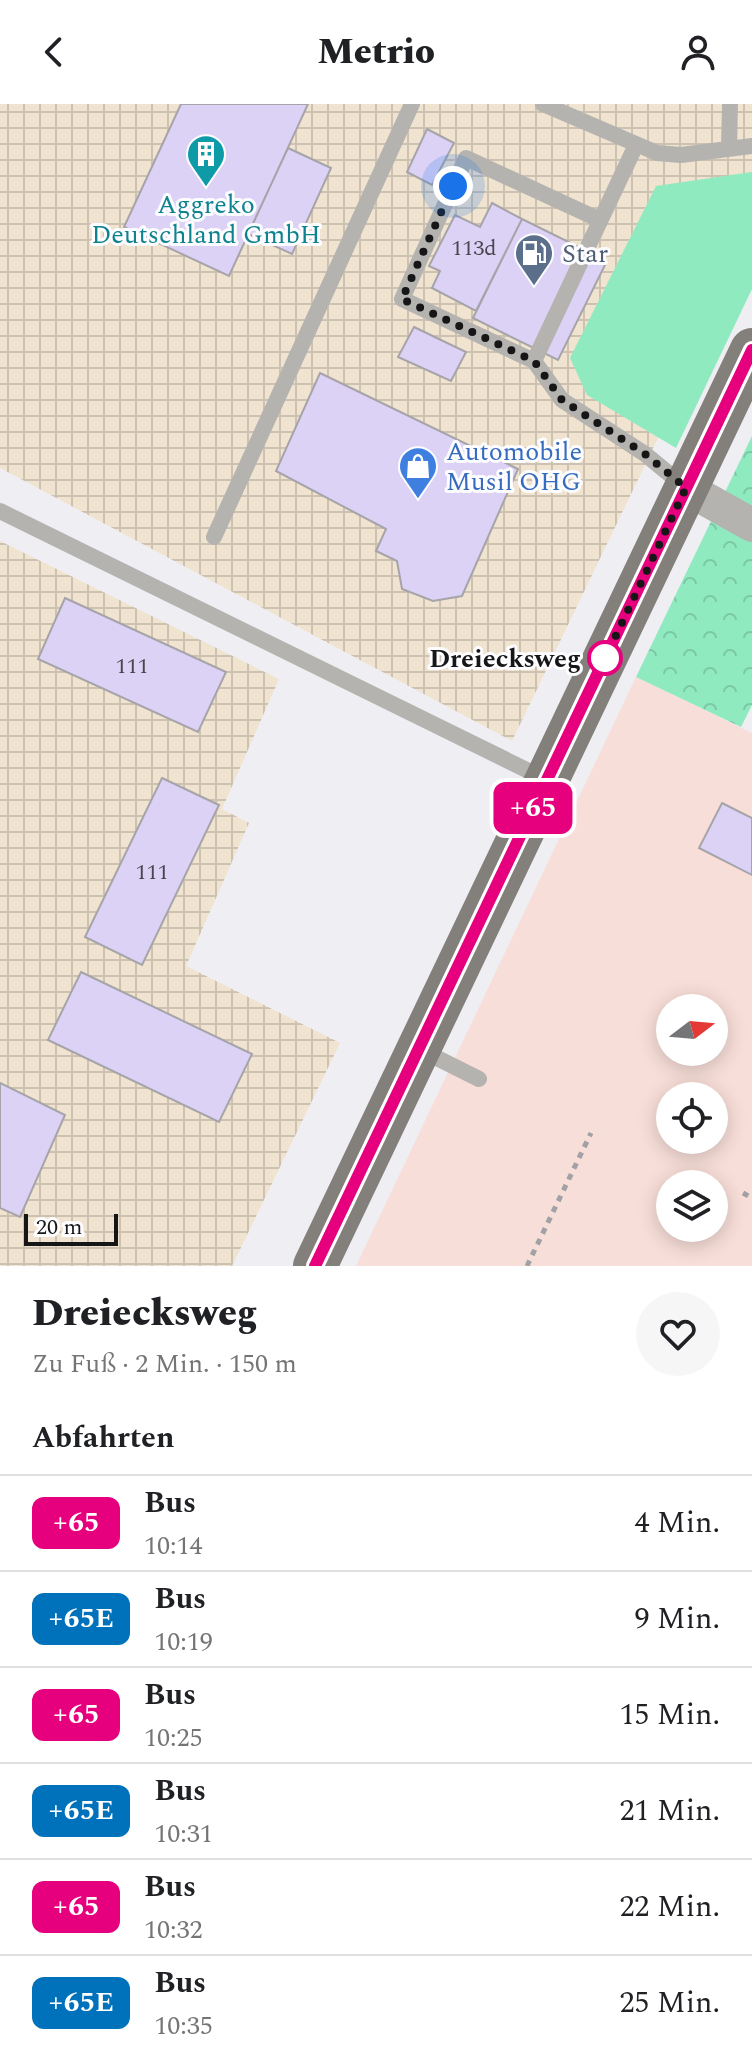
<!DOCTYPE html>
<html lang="de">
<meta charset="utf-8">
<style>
:root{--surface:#fff;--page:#f6f6f6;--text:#202124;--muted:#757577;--line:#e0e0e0}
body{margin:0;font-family:Spectral,serif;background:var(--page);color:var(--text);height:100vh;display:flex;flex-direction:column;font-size:30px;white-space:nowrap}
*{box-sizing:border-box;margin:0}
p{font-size:26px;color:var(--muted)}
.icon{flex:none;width:44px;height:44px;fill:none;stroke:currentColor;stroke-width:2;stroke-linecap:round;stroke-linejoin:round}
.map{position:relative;height:1162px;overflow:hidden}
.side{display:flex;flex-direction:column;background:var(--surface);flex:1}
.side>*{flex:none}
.badge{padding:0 16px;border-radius:12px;font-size:28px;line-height:52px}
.needle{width:52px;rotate:74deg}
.controls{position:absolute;left:656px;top:890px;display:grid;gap:16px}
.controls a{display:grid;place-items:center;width:72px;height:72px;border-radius:50%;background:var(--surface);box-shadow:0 4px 20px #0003;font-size:40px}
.scale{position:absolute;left:24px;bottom:20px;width:94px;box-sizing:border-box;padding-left:8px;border:4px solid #161617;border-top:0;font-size:22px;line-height:28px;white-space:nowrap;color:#161617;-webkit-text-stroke:6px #fdfcff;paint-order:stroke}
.you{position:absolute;width:40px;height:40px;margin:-20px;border:6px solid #fff;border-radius:50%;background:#1a73e8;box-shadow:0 0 0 12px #1a73e833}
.map>.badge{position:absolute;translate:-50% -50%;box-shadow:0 0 0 4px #fff}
h2{padding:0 32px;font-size:30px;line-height:72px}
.round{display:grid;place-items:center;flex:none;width:84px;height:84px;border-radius:42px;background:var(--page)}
.head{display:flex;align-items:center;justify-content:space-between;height:136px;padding:0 32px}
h1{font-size:38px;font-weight:800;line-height:60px}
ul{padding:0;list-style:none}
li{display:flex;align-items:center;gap:24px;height:96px;padding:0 32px;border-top:2px solid var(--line)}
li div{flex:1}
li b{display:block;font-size:30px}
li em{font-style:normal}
li .badge{min-width:88px;font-weight:700;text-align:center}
header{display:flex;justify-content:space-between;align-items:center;height:104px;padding:0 32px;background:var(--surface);font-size:36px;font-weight:800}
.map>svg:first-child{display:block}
.industrial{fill:url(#industrial-grid)}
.education{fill:#f8ded8;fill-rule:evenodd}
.green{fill:#90eac0}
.forest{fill:url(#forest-crowns)}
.building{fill:#dcd2f5;stroke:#a6a4a9;stroke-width:2}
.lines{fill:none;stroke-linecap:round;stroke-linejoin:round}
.path{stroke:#a2a1a5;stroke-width:5;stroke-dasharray:6 6;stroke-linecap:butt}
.service{stroke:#b4b3b0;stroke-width:16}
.minor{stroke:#b4b3b0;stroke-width:34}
.primary{stroke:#83807c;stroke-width:44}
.line-casing{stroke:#fff;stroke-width:18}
.line{stroke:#e6007e;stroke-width:12}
.walk{stroke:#161617;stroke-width:8;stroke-dasharray:0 14.4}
.stop-dot{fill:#fff;stroke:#e6007e;stroke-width:4}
.labels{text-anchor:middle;stroke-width:6;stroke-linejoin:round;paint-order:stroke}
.number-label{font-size:22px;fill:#48454e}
.culture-label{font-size:26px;fill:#0d838f;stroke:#fdfcff}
.service-label{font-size:26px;fill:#4e5e75;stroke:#fdfcff;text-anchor:start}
.shop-label{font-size:26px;fill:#366cbe;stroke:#fdfcff;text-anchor:start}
.stop-label{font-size:26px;font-weight:bold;fill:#161617;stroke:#fdfcff;text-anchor:end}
</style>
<header><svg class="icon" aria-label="back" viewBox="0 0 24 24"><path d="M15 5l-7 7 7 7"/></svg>Metrio<svg class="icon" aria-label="person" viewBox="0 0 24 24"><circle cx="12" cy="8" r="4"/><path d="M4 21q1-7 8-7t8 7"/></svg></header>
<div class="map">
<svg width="752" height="1162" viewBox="0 0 752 1162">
<defs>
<pattern id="industrial-grid" width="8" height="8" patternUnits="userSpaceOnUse" patternTransform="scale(2)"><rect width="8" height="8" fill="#f0e3cf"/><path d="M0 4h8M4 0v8" fill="none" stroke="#cdc2b1"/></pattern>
<pattern id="forest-crowns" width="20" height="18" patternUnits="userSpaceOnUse" patternTransform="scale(2)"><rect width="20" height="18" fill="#90eac0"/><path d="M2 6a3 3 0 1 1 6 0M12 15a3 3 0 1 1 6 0" fill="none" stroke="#7bc8a4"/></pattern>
</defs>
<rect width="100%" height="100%" fill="#efeef3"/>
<path class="industrial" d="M0,0H752V139L512,637L0,364Z
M0,437L279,575L222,705L249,719L186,862L340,939L232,1162H0Z"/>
<path class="education" d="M636,573L752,629V1162H356ZM670,904H714V948H670ZM670,992H714V1036H670ZM670,1080H714V1124H670Z"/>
<path class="green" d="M752,68V185L676,344L587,291L570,254L656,82Z"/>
<path class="forest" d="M752,332V601L741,623L636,573Z"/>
<path class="building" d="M181,0H308L229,172L124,123Z
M427,25L454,39L432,81L407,68Z
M288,44L331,64L292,150L248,130Z
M492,99L522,115L476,207L432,184L440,167L429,162L455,111L480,123Z
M522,115L607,157L558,256L473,214Z
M414,223L466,248L451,277L398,253Z
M320,269L518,365L462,492L433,497L402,485L397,457L376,447L386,425L276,367Z
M65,494L226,568L198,628L38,555Z
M162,674L219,701L142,861L85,833Z
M722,699L752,714V771L699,744Z
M81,868L252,950L219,1018L48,936Z
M0,979L65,1011L20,1113L0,1104Z"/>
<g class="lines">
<path class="path" d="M743,1089L752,1094
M527,1162L591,1029"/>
<path class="service" d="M543,0L657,49L681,51L752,42
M636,41L534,257L562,296L645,350L685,383
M729,45L730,0
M534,257L402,195L466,54L600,116
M0,407L545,675
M214,433L412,0
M419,945L479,975"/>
<path class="minor" d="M686,384L752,421"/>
<path class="primary" d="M315,1162L752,246"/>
</g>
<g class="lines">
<defs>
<path id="line" d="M315,1162L752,246"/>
</defs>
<use href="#line" class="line-casing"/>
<use href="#line" class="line"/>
<path class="walk" d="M453,82L402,195L534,257L562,296L645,350L686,384L600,565L605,554"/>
</g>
<defs>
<symbol id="building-pin" viewBox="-11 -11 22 30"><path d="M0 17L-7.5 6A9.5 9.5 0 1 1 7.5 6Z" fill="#0f9aa8" stroke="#fdfcff"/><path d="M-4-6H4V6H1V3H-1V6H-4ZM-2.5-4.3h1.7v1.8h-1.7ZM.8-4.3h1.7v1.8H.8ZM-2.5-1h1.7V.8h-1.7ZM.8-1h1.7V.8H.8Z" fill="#fff"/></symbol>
<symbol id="fuel-pin" viewBox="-11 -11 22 30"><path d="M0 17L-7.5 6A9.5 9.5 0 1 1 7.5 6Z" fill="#5c6f8a" stroke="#fdfcff"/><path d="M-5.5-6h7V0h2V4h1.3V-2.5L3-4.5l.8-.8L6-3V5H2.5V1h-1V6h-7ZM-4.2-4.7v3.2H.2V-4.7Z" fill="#fff"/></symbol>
<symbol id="shop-pin" viewBox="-11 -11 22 30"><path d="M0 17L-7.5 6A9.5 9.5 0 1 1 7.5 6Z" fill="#3f7fe0" stroke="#fdfcff"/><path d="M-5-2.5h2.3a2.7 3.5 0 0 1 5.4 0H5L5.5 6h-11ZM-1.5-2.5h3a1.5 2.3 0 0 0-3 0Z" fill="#fff"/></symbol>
</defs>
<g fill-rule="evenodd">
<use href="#building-pin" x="184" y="28" width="44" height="60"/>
<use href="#fuel-pin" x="512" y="127" width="44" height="60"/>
<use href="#shop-pin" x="396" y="340" width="44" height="60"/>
</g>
<circle class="stop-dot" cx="605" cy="554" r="16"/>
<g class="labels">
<g class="number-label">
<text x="474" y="151">113d</text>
<text x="132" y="569">111</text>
<text x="152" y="775">111</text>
</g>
<g class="culture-label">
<text x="206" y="109">Aggreko<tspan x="206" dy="30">Deutschland GmbH</tspan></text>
</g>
<g class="service-label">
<text x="562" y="158">Star</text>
</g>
<g class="shop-label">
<text x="446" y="356">Automobile<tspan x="446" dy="30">Musil OHG</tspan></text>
</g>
<g class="stop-label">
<text x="581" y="563">Dreiecksweg</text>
</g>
</g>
</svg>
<div class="controls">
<a><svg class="needle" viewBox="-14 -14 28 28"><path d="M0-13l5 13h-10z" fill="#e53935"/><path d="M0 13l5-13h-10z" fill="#757577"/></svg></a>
<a><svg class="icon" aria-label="locate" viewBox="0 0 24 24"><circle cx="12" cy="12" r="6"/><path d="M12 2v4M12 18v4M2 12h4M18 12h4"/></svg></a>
<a><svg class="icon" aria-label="layers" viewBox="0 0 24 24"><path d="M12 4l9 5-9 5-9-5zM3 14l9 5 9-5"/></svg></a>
</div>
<div class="scale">20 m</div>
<div class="you" style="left:453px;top:82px"></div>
<b class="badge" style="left:533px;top:704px;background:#e6007e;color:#fff">+65</b>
</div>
<section class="side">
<div class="head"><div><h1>Dreiecksweg</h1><p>Zu Fuß · 2 Min. · 150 m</p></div><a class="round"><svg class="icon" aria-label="heart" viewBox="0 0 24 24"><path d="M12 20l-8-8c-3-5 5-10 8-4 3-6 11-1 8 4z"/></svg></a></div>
<h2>Abfahrten</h2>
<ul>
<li><span class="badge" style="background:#e6007e;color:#fff">+65</span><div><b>Bus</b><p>10:14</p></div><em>4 Min.</em></li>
<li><span class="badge" style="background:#0072bc;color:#fff">+65E</span><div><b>Bus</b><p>10:19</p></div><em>9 Min.</em></li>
<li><span class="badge" style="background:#e6007e;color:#fff">+65</span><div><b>Bus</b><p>10:25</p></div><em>15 Min.</em></li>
<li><span class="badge" style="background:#0072bc;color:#fff">+65E</span><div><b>Bus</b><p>10:31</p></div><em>21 Min.</em></li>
<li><span class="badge" style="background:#e6007e;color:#fff">+65</span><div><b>Bus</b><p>10:32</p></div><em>22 Min.</em></li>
<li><span class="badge" style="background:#0072bc;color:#fff">+65E</span><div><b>Bus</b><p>10:35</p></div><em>25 Min.</em></li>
</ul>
</section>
